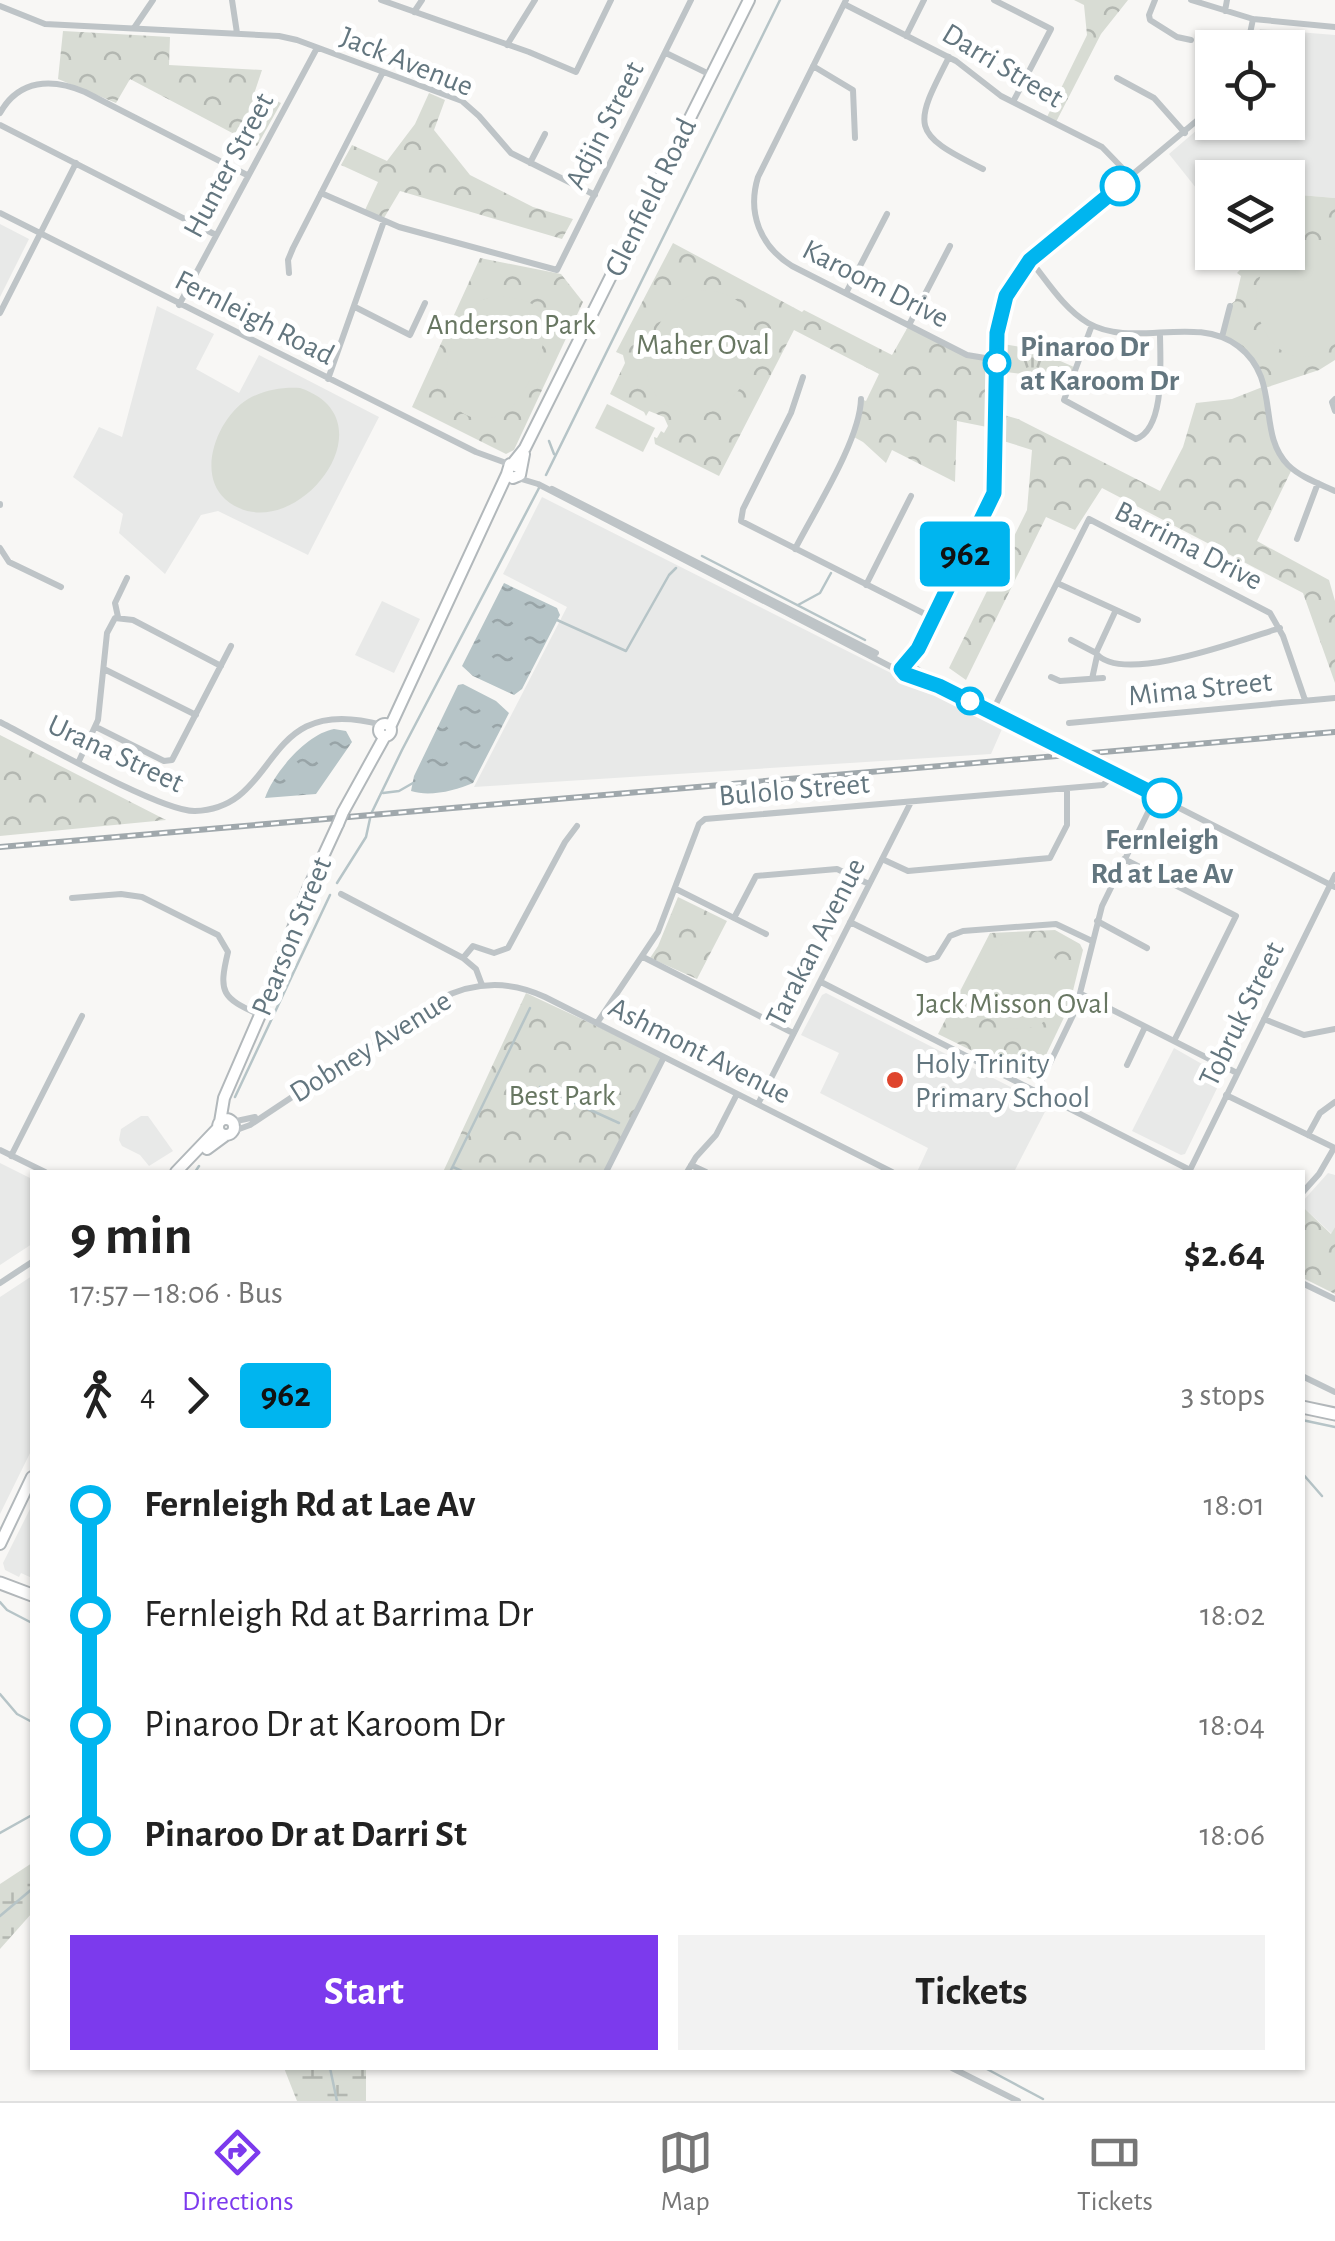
<!DOCTYPE html>
<meta charset="utf-8">
<style>
:root{--surface:#fff;--page:#f2f2f2;--text:#222;--muted:#767676;--line:#e0e0e0;--accent:#7c3aed}
body{margin:0;font-family:"Alegreya Sans",sans-serif;background:var(--page);color:var(--text);height:100vh;display:flex;flex-direction:column;font-size:38px;white-space:nowrap}
*{box-sizing:border-box;margin:0}
p{font-size:32px;color:var(--muted)}
.icon{flex:none;width:55px;height:55px;fill:none;stroke:currentColor;stroke-width:2;stroke-linecap:round;stroke-linejoin:round}
.map{position:relative;flex:1;overflow:hidden}
.sheet{position:absolute;left:30px;top:1170px;width:1275px;height:900px;display:flex;flex-direction:column;background:var(--surface);border-radius:0px;box-shadow:0 2px 8px #0004}
.sheet>*{flex:none}
.badge{padding:0 20px;border-radius:8px;font-size:35px;line-height:65px}
.tools{position:absolute;left:1195px;top:30px;display:grid;gap:20px}
.tools a{display:grid;place-items:center;width:110px;height:110px;border-radius:0px;background:var(--surface);box-shadow:0 2px 8px #0004;font-size:50px}
.map>.badge{position:absolute;translate:-50% -50%;box-shadow:0 0 0 5px #fff}
.legs{display:flex;align-items:center;gap:15px;height:110px;padding:0 40px;font-size:32px}
.legs p{margin-inline-start:auto}
.overview{display:flex;align-items:center;justify-content:space-between;height:170px;padding:0 40px}
h1{font-size:55px;font-weight:700;line-height:75px}
.cta{display:flex;gap:20px;margin-top:auto;padding:20px 40px}
.cta a{flex:1;height:115px;border-radius:0px;background:var(--accent);color:#fff;font-size:40px;font-weight:700;line-height:115px;text-align:center}
.cta a+a{background:var(--page);color:var(--text)}
ul{padding:0 40px;list-style:none}
li{display:flex;align-items:center;gap:35px;height:110px;font-size:38px}
li i{display:grid;place-items:center;width:15px;height:100%;margin:0 12px;background:currentColor}
li i::after{content:'';width:25px;height:25px;margin:-12px;border:8px solid;border-radius:50%;background:var(--surface)}
li p{margin-inline-start:auto}
li:first-child i{background:linear-gradient(#0000 50%,currentColor 0)}
li:last-child i{background:linear-gradient(currentColor 50%,#0000 0)}
.dock{display:flex;justify-content:space-around;align-items:center;height:140px;border-top:2px solid var(--line);background:var(--surface);font-size:28px;color:var(--muted)}
.dock a{display:grid;justify-items:center;gap:5px}
.dock .current{color:var(--accent)}
.map>svg:first-child{display:block}
.built{fill:#e8e9e8}
.grass{fill:url(#grass-tufts)}
.forest{fill:url(#forest-crowns)}
.wetland{fill:url(#wetland-marsh)}
.garden{fill:#d8dcd4}
.water{fill:url(#water-ripples)}
.lines{fill:none;stroke-linecap:round;stroke-linejoin:round}
.stream{stroke:#b6c4c7;stroke-width:2.5}
.major-casing{stroke:#b2b8bb;stroke-width:14}
.highway-casing{stroke:#b2b7ba;stroke-width:15}
.minor{stroke:#bec4c7;stroke-width:6}
.major{stroke:#fff;stroke-width:10}
.highway{stroke:#fff;stroke-width:11}
.rail-casing{stroke:#a0a8ac;stroke-width:6}
.rail{stroke:#fff;stroke-width:2.5;stroke-dasharray:8;stroke-linecap:butt}
.major-bridge-casing{stroke:#b2b8bb;stroke-width:14;stroke-linecap:butt}
.major-bridge{stroke:#fff;stroke-width:10}
.line-1-casing{stroke:#fff;stroke-width:22}
.line-1{stroke:#00b5ef;stroke-width:15}
.stop-1-dot{fill:#fff;stroke:#00b5ef;stroke-width:5}
.poi-dot{fill:#df452d;stroke:#fff;stroke-width:4}
.labels{text-anchor:middle;stroke-width:10;stroke-linejoin:round;paint-order:stroke}
.street-label{font-size:30px;fill:#63767f;stroke:#fff}
.park-label{font-size:30px;fill:#687762;stroke:#fff}
.stop-label{font-size:30px;font-weight:bold;fill:#63767f;stroke:#fff;text-anchor:start}
.poi-label{font-size:30px;fill:#63767f;stroke:#fff;text-anchor:start}
</style>
<div class="map">
<svg width="1335" height="2101" viewBox="0 0 1335 2101">
<defs>
<pattern id="grass-tufts" width="24" height="20" patternUnits="userSpaceOnUse" patternTransform="scale(2.5)"><rect width="24" height="20" fill="#d8dcd4"/><path d="M3 7l-1-3M5 7V3M7 7l1-3M15 17l-1-3M17 17v-4M19 17l1-3" fill="none" stroke="#b3b7b1"/></pattern>
<pattern id="forest-crowns" width="20" height="18" patternUnits="userSpaceOnUse" patternTransform="scale(2.5)"><rect width="20" height="18" fill="#d8dcd4"/><path d="M2 6a3 3 0 1 1 6 0M12 15a3 3 0 1 1 6 0" fill="none" stroke="#b3b7b1"/></pattern>
<pattern id="wetland-marsh" width="20" height="14" patternUnits="userSpaceOnUse" patternTransform="scale(2.5)"><rect width="20" height="14" fill="#d8dcd4"/><path d="M1 5h8M5 5V1M11 12h8M15 12V8" fill="none" stroke="#b3b7b1"/></pattern>
<pattern id="water-ripples" width="26" height="14" patternUnits="userSpaceOnUse" patternTransform="scale(2.5)"><rect width="26" height="14" fill="#b6c4c7"/><path d="M2 4q2-2 4 0t4 0M15 11q2-2 4 0t4 0" fill="none" stroke="#98a4a7"/></pattern>
</defs>
<rect width="100%" height="100%" fill="#f8f7f5"/>
<path class="built" d="M1260,29L1335,35V198L1288,194V178L1266,177L1259,171L1254,177L1212,178V208L1169,154L1212,117V122H1288V48L1252,47Z
M0,224L29,239L0,297Z
M157,306L214,334L196,369L239,393L259,355L379,417L308,555L218,511L201,515L165,574L119,533L123,514L73,477L99,427L122,437Z
M542,497L1002,729L991,754L474,787L567,607L503,574Z
M382,601L420,619L394,673L355,655Z
M826,993L1048,1106L1014,1172H917L928,1148L820,1093L839,1053L801,1035L822,995Z
M1174,1048L1223,1076L1185,1154L1181,1155L1132,1131Z
M141,1116H148L173,1151L149,1166L140,1155L122,1146L119,1140L121,1129Z
M0,1163L32,1179V1244L0,1265Z
M1328,1173L1335,1175V1227L1332,1234L1303,1207L1302,1202Z
M32,1276V1449L0,1514V1297Z
M32,1505V1578L21,1573L19,1577L5,1570L3,1563Z"/>
<path class="grass" d="M997,343L1033,349L1074,367L1069,380L998,371Z"/>
<path class="forest" d="M1074,0H1128L1101,34L1056,122L1047,117L1087,35L1084,5Z
M63,31L170,37L169,65L262,70L255,91L281,103L257,146L130,79L116,103L58,79Z
M429,93L445,100L434,130L470,175L533,207L573,219L562,239L400,191L384,218L365,210L378,182L341,165L352,145L387,161L415,124Z
M1288,194L1335,198V360L1319,370L1265,388L1276,446L1292,469L1257,541L1329,580L1335,601V683L1303,593L1102,488L1075,530L1046,517L966,680L949,668L1027,510L1032,450L997,439V429L957,421L955,482L892,450L886,463L863,442L852,436L861,399L866,401L879,374L794,330L719,476L655,444L654,437L657,438L661,431L664,433L668,426L664,417L649,411L646,416L644,412L610,394L625,363L623,355L616,352L673,243L802,312L804,310L892,355L909,325L967,355L997,360V413L1018,419L1160,491L1183,447L1196,403L1232,399L1265,386L1254,361L1223,337L1230,305L1235,301L1241,276L1237,273L1253,256L1251,253L1288,252Z
M480,258L561,274L583,302L514,450L506,454L412,407Z
M0,735L166,820L0,836Z
M678,897L727,921L697,979L650,958L658,946Z
M1055,930L1080,944L1083,950L1069,1007L1035,1078L1030,1079L938,1034L990,933Z
M526,993L663,1057L604,1172H443Z
M1303,1207L1331,1234L1335,1227V1294L1303,1278Z"/>
<path class="wetland" d="M32,1863V1913L0,1949V1884Z
M284,2068H366V2101H297Z"/>
<path class="garden" d="M1303,240H1315L1335,249V341C1282,394 1227,302 1275,253L1288,252V244Z
M704,290C799,294 746,445 673,409C621,383 653,302 704,290Z
M502,296C514,298 529,299 538,309C557,331 529,390 511,408C502,417 488,420 476,418C424,408 451,323 479,302C486,297 494,297 502,296Z
M300,388C398,421 289,555 225,499C196,473 218,417 248,399C264,390 282,387 300,388Z
M607,404L655,428L643,452L595,428Z
M976 985a44 44 0 1 1 88 0a44 44 0 1 1-88 0Z"/>
<path class="water" d="M504,583L557,608L560,615L522,689L514,695L473,676L462,666Z
M463,684L496,701L509,713L473,783C455,791 429,797 411,791L414,776L458,685Z
M334,729L346,731L352,742L316,794L265,798C273,774 306,734 334,729Z"/>
<g class="lines">
<path class="stream" d="M549,441L554,454
M546,475L780,0
M702,556L865,640
M798,605L820,593L831,573
M557,620L626,651L669,575L676,568
M383,793L399,791L413,783
M337,883L366,837L371,814L402,750L539,488
M540,1087L619,1123
M235,1097L330,895
M453,1167L464,1172
M195,1172L199,1166
M450,1172L530,1008
M1302,1420L1335,1427
M1302,1473L1322,1496
M0,1602L7,1610L32,1623
M0,1694L17,1714L32,1722
M0,1833L32,1815
M0,1916L32,1889
M330,2068L337,2101
M985,2068L1043,2099"/>
<defs>
<path id="major" d="M513,463L525,448L749,0
M521,468L510,464L507,474L513,478L520,475L524,454
M379 730a6 6 0 1 1 12 0a6 6 0 1 1-12 0Z
M390,727L507,474
M343,812L385,736
M218 1127a8 8 0 1 1 16 0a8 8 0 1 1-16 0Z
M220,1122L224,1098L260,1015L308,889L338,824
M207,1149L226,1135
M176,1172L218,1128
M0,1544L32,1477"/>
<path id="highway" d="M1302,1407L1335,1414
M0,1583L32,1595"/>
</defs>
<use href="#major" class="major-casing"/>
<use href="#highway" class="highway-casing"/>
<path class="minor" d="M232,0L237,33
M381,0L529,52L576,72L611,0
M846,0L758,177C747,213 760,246 792,266L967,355L997,360
M994,0L1051,29L1013,102
M1155,0L1149,15L1150,20L1177,37L1191,40
M1191,0L1253,19L1335,27
M844,4L956,61L1001,96L1102,147L1131,177
M0,6L45,24L279,36L297,40L462,101L479,116L511,153L595,195
M1225,11L1227,0
M414,12L422,0
M134,28L153,0
M906,36L924,0
M507,45L535,0
M1247,48L1253,19
M666,53L711,75
M949,57C913,127 910,133 983,169
M813,66L853,90L855,138
M1117,78L1154,98L1185,133
M0,113C19,79 52,78 85,92L247,175
M0,125L216,235
M530,163L545,134
M321,193L399,227L557,270L691,0
M0,213L476,452L509,464
M1030,260C1047,281 1064,309 1088,323C1133,349 1195,314 1238,346C1282,379 1256,433 1288,465C1300,477 1320,484 1335,491
M289,273L288,260L293,248L383,72
M846,293L887,214
M179,305L317,48
M355,307L410,335L425,303
M0,313L76,163
M909,325L950,246
M1092,325L1064,400L1136,439C1166,428 1160,360 1160,333
M1222,337L1230,306
M803,377L791,413L743,509L741,521L933,618
M328,379L384,221
M1335,399L1332,402L1335,411
M518,478L538,484L903,673
M552,489L876,653
M0,505V504
M1297,539L1318,483
M0,548L9,562L61,587
M795,549C815,510 860,440 861,399
M1057,583L1138,620
M866,585L911,496
M1115,612L1096,653C1121,686 1244,639 1280,628
M118,617L115,603L127,578
M1071,640L1096,653
M908,660L918,649L994,493L997,333C1000,304 1010,281 1030,260L1212,108
M901 668a7 7 0 1 1 14 0a7 7 0 1 1-14 0Z
M916,668L939,686L1335,887
M104,669L196,715
M1051,677L1060,681L1103,678
M1092,679L1097,656
M992,712L1089,519L1270,613L1283,636L1305,700
M0,722C37,741 162,812 195,811C283,808 258,691 382,725
M1069,723L1335,698
M96,727L164,761L172,760L231,646
M79,761L98,720L107,633L115,618L133,620L221,666
M882,859L908,871L1050,858L1067,825V789
M1124,859L1236,916L1174,1041
M676,889L766,934
M341,894L463,958L476,969L482,985
M72,898L121,894L142,897L218,935L228,952C218,993 222,998 260,1015
M734,918L756,876L837,869L869,884
M1097,921L1147,948
M850,922L927,960L937,957L950,936L963,931L1056,924L1092,941
M643,957L793,1033
M463,958L473,946L494,953L508,948L565,842L577,826
M821,982L1190,1170
M1081,994L1237,1073
M1264,1019L1304,1035L1335,1029
M597,1023L658,932L699,824L705,819L1103,785L1114,775
M1127,1065L1145,1027
M1036,1092L1076,1009L1102,906L1156,796
M1226,1095L1335,1148
M758,1104L911,802
M232,1122L255,1117
M231,1132L250,1125L438,1000C474,981 509,980 545,997L892,1172
M1308,1135L1320,1113L1335,1102
M0,1150L45,1172
M11,1156L82,1016
M691,1165L706,1172
M1190,1170L1335,875
M606,1172L664,1057
M687,1172L696,1157L716,1135L737,1094
M1302,1193L1319,1174L1334,1148
M0,1283L32,1262
M1302,1283L1335,1299
M1302,1376L1335,1392
M952,2068L1018,2101"/>
<use href="#major" class="major"/>
<use href="#highway" class="highway"/>
<defs>
<path id="rail" d="M0,847L1335,732"/>
</defs>
<use href="#rail" class="rail-casing"/>
<use href="#rail" class="rail"/>
<defs>
<path id="major-bridge" d="M338,824L343,812"/>
</defs>
<use href="#major-bridge" class="major-bridge-casing"/>
<use href="#major-bridge" class="major-bridge"/>
</g>
<g class="lines">
<defs>
<path id="line-1" d="M1120,186L1030,260L1006,296L997,333L994,493L918,649L901,669L905,674L939,686L1162,798"/>
</defs>
<use href="#line-1" class="line-1-casing"/>
<use href="#line-1" class="line-1"/>
</g>
<g class="stop-1-dot">
<circle cx="1120" cy="186" r="18"/>
<circle cx="997" cy="363" r="12"/>
<circle cx="970" cy="701" r="12"/>
<circle cx="1162" cy="798" r="18"/>
</g>
<circle class="poi-dot" cx="895" cy="1080" r="10"/>
<g class="labels">
<g class="street-label">
<text transform="translate(407 61) rotate(22)" y="10">Jack Avenue</text>
<text transform="translate(1003 65) rotate(31)" y="10">Darri Street</text>
<text transform="translate(604 125) rotate(-63)" y="10">Adjin Street</text>
<text transform="translate(228 165) rotate(-62)" y="10">Hunter Street</text>
<text transform="translate(650 197) rotate(-64)" y="10">Glenfield Road</text>
<text transform="translate(876 283) rotate(27)" y="10">Karoom Drive</text>
<text transform="translate(255 317) rotate(27)" y="10">Fernleigh Road</text>
<text transform="translate(1189 545) rotate(27)" y="10">Barrima Drive</text>
<text transform="translate(1200 688) rotate(-6)" y="10">Mima Street</text>
<text transform="translate(116 753) rotate(25)" y="10">Urana Street</text>
<text transform="translate(794 789) rotate(-5)" y="10">Bulolo Street</text>
<text transform="translate(291 936) rotate(-68)" y="10">Pearson Street</text>
<text transform="translate(815 942) rotate(-63)" y="10">Tarakan Avenue</text>
<text transform="translate(1241 1014) rotate(-64)" y="10">Tobruk Street</text>
<text transform="translate(370 1046) rotate(-32)" y="10">Dobney Avenue</text>
<text transform="translate(700 1050) rotate(27)" y="10">Ashmont Avenue</text>
</g>
<g class="park-label">
<text x="511" y="334">Anderson Park</text>
<text x="703" y="354">Maher Oval</text>
<text x="1013" y="1013">Jack Misson Oval</text>
<text x="562" y="1105">Best Park</text>
</g>
<g class="stop-label">
<text x="1020" y="356">Pinaroo Dr<tspan x="1020" dy="34">at Karoom Dr</tspan></text>
<text x="1162" y="849" text-anchor="middle">Fernleigh<tspan x="1162" dy="34">Rd at Lae Av</tspan></text>
</g>
<g class="poi-label">
<text x="915" y="1073">Holy Trinity<tspan x="915" dy="34">Primary School</tspan></text>
</g>
</g>
</svg>
<div class="tools">
<a><svg class="icon" aria-label="locate" viewBox="0 0 24 24"><circle cx="12" cy="12" r="6"/><path d="M12 2v4M12 18v4M2 12h4M18 12h4"/></svg></a>
<a><svg class="icon" aria-label="layers" viewBox="0 0 24 24"><path d="M12 4l9 5-9 5-9-5zM3 14l9 5 9-5"/></svg></a>
</div>
<b class="badge" style="left:965px;top:554px;background:#00b5ef;color:#111">962</b>
<section class="sheet">
<div class="overview"><div><h1>9 min</h1><p>17:57 – 18:06 · Bus</p></div><b>$2.64</b></div>
<div class="legs"><svg class="icon" aria-label="walk" viewBox="0 0 24 24"><circle cx="13" cy="4" r="2"/><path d="M13 8l-2 6 4 7M11 14l-3 7M7 12l3-4h3l4 4"/></svg>4<svg class="icon" aria-label="forward" viewBox="0 0 24 24"><path d="M9 5l7 7-7 7"/></svg><b class="badge" style="background:#00b5ef;color:#111">962</b><p>3 stops</p></div>
<ul>
<li><i style="color:#00b5ef"></i><b>Fernleigh Rd at Lae Av</b><p>18:01</p></li>
<li><i style="color:#00b5ef"></i><span>Fernleigh Rd at Barrima Dr</span><p>18:02</p></li>
<li><i style="color:#00b5ef"></i><span>Pinaroo Dr at Karoom Dr</span><p>18:04</p></li>
<li><i style="color:#00b5ef"></i><b>Pinaroo Dr at Darri St</b><p>18:06</p></li>
</ul>
<div class="cta"><a>Start</a><a>Tickets</a></div>
</section>
</div>
<nav class="dock">
<a class="current"><svg class="icon" aria-label="directions" viewBox="0 0 24 24"><path d="M12 3l9 9-9 9-9-9zM9 14v-3h6M13 9l2 2-2 2"/></svg>Directions</a>
<a><svg class="icon" aria-label="map" viewBox="0 0 24 24"><path d="M3 6l6-2 6 2 6-2v14l-6 2-6-2-6 2zM9 4v14M15 6v14"/></svg>Map</a>
<a><svg class="icon" aria-label="tickets" viewBox="0 0 24 24"><path d="M3 7h18v10H3zM15 7v10"/></svg>Tickets</a>
</nav>
